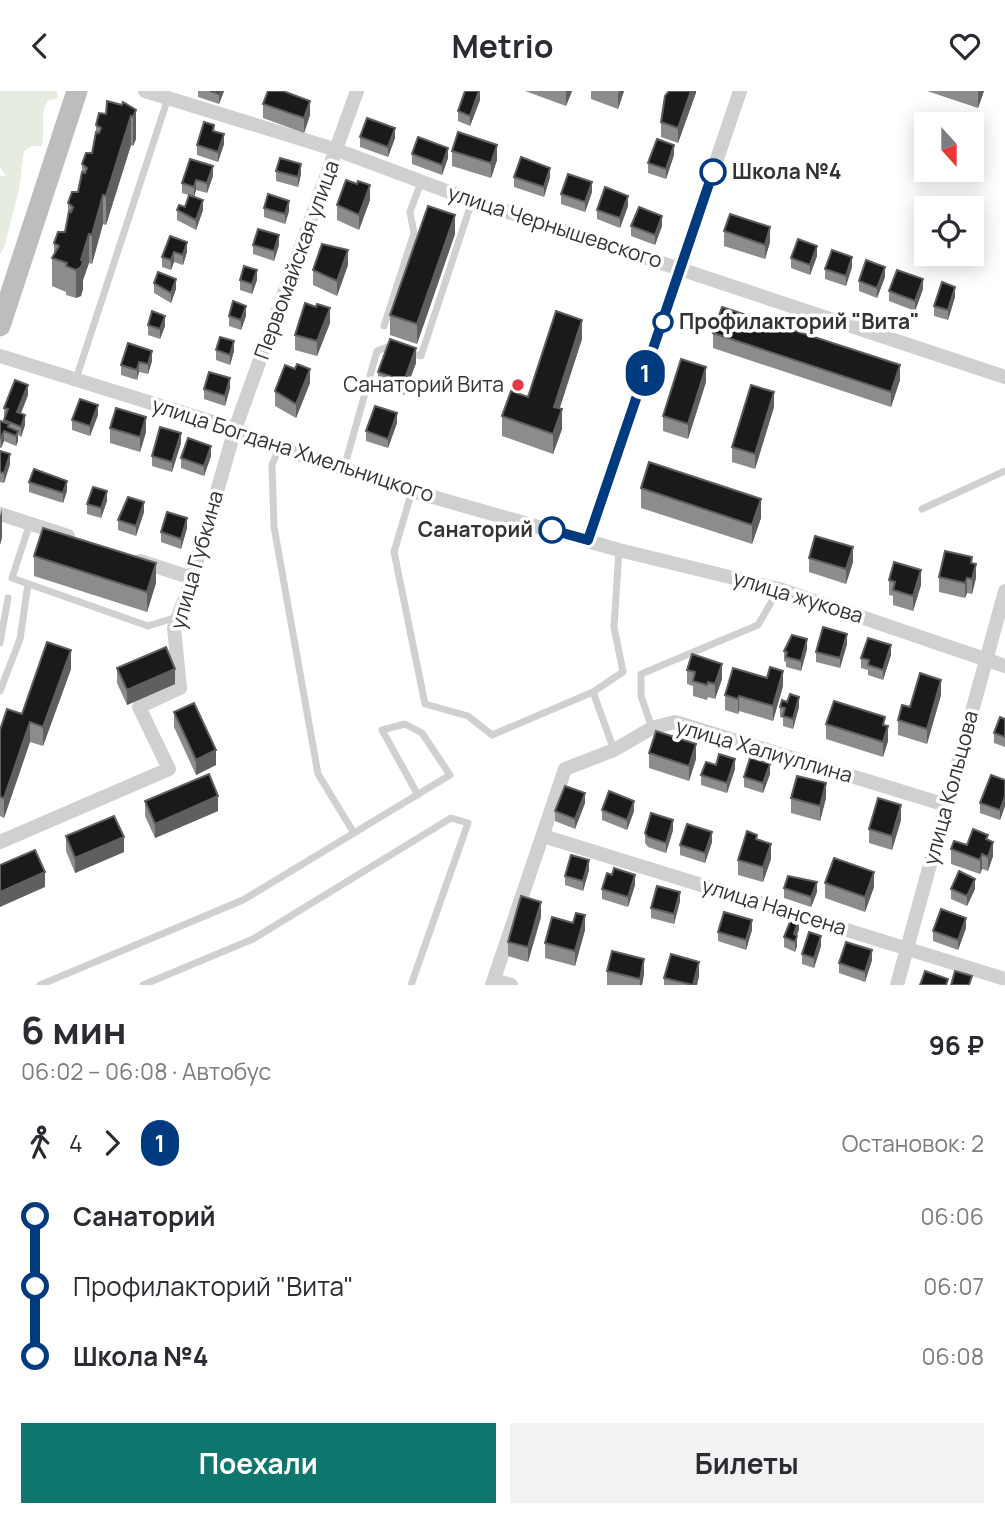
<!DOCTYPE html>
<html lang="ru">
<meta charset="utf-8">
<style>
:root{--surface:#fff;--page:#f2f2f3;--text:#2b2b33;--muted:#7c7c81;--accent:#0f766e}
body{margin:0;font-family:Manrope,sans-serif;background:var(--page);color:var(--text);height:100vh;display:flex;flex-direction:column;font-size:26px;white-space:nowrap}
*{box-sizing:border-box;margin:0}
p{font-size:23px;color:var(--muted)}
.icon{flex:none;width:38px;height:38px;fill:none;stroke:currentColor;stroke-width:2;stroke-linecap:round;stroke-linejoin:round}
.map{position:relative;height:894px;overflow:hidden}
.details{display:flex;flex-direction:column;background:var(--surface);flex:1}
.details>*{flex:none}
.badge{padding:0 14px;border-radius:23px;font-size:24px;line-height:46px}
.needle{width:46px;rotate:159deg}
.buttons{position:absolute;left:914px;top:21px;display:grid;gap:14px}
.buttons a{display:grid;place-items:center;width:70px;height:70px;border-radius:0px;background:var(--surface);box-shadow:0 4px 18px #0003;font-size:35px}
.map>.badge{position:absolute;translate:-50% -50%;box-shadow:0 0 0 4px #fff}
.legs{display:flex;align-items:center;gap:10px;height:77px;padding:0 21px;font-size:23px}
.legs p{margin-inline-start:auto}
.head{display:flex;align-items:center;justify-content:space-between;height:119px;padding:0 21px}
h1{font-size:38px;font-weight:700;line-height:52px}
.action{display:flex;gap:14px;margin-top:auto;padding:14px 21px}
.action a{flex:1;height:80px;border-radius:0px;background:var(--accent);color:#fff;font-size:28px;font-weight:700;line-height:80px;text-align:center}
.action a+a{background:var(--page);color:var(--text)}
ul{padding:0 21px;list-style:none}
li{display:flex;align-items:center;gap:24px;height:70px;font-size:26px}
li i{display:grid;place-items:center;width:10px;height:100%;margin:0 9px;background:currentColor}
li i::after{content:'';width:18px;height:18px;margin:-9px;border:5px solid;border-radius:50%;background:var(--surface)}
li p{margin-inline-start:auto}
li:first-child i{background:linear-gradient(#0000 50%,currentColor 0)}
li:last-child i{background:linear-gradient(currentColor 50%,#0000 0)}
header{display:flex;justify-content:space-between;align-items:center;height:91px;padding:0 21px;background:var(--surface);font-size:32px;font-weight:700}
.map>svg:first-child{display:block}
.green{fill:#e6ecdf}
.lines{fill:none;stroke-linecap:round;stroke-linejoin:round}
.lane{stroke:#d0d0d0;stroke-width:7}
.street{stroke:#d0d0d0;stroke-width:14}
.secondary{stroke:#bdbdbd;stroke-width:21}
.wall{fill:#8c8c8c}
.shaded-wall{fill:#5f5f5f}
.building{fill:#1a1a1a;stroke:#5f5f5f;stroke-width:2}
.line-1-casing{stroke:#fff;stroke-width:16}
.line-1{stroke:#003b80;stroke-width:10}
.stop-1-dot{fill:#fff;stroke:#003b80;stroke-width:3.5}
.poi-dot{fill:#e63946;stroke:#fff;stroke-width:2.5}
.labels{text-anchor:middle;stroke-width:7;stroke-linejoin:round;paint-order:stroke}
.stop-label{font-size:21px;font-weight:bold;fill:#333;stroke:#fff;text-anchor:start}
.street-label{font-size:21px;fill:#333;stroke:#fff}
.poi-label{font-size:21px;fill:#333;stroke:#fff;text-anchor:end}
</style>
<header><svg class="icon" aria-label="back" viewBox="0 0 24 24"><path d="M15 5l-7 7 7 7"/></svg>Metrio<svg class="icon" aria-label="heart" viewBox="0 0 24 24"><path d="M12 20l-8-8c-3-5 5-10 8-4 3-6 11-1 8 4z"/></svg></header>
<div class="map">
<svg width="1005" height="894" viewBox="0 0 1005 894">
<rect width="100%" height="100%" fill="#fff"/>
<path class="green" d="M0,0H57L58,7L47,10C40,25 45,39 42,55H32L24,60L19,99L4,157L0,163V85H6L0,76Z"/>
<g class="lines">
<path class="lane" d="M384,235L414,142L410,121L421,91
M407,261L421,265L472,110
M76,288L168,7
M279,357L272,374L274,436L318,683L354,742
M344,377L377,260L390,255L396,257
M412,400L394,461L425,613L468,625L492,644L593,601L614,659
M922,418L1005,380
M30,432L12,487L148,535L177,526
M0,552L8,507
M0,600L20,548L28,493
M593,601L623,581L614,536L619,459
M652,637L641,605V583L758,534L779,498
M40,894L243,809L450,684L422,642L405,633L382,639L418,704
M143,894L253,848L451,727L468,732L411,894"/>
<path class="street" d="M145,0L337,59L460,105L1005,286
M0,265L235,338L279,357L412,400L619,459L779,498L1005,575
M0,423L68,445
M588,449L740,0
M140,470L192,487
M543,745L1005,888
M0,751L169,678L139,616L180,597L174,537L192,487L235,338L357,0
M494,889L511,894
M492,894L565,678L614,659L652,637L675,631L946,714
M897,894L1005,500"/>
<path class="secondary" d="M0,235L77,0"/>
</g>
<path class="wall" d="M198,0H224L219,13L198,6Z
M525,0H572L566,15Z
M591,0H624L618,18L591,8Z
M696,0L678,52L661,46V31Z
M927,0H984L978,17Z
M480,9L470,35L458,30V20Z
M263,13L310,24L304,42L263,27Z
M136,19V48L133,55L131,54L106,134L103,133L92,173L89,172L83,189V198L81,205L76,207L66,204V201L52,195V167L54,163V152L65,141L68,123V112L78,101L82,84V73L92,62L96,45V34L106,23Z
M214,40L224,53L218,71L197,64V54Z
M360,46L395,47L388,66L360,56Z
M452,60L497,69L491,87L452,75Z
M412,63L448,67L442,84L412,73Z
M674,64L666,88L648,82V72Z
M276,80L301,83L298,96L276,90Z
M213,85L207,102L196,99L194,106L203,119L196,139L177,129V119L185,116L189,104L182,102V92Z
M514,86H550L544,106L514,96Z
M592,101L585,121L561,113V103Z
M370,109L359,139L337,129V114Z
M628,115L620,137L597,128V119Z
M264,117L289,120L285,133L264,126Z
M631,135H662L655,154L631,145Z
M724,140L770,151L765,168L724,155Z
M455,143L417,253L390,244V224Z
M187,151V161L183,174L174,171L171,179L162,176V166Z
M253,154H279L274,170L253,163Z
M817,165L810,184L791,177V167Z
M348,174L337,205L313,194V179Z
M852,176L846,195L825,188V178Z
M885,186L877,207L859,200V190Z
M240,189H257L252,203L240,199Z
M154,192L176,198L171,212L154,202Z
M923,198L915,220L889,210V200Z
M955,206L948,229L934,225V215Z
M229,225H246L241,239L229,235Z
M330,232L317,265L295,259V244Z
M148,234L165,235L160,248L148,244Z
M713,242L900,289L891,316L713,257Z
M582,248L559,318L562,338L553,363L502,345V325L528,306Z
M128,252L152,270L148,283L139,281L137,289L121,284V274Z
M216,259L234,260L230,274L216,269Z
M416,272L404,304L378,296V281Z
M295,278L310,292L296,327L275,315V300Z
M706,291L688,348L663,340V325Z
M230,297L225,315L204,308V298Z
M28,304L21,323L25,334L21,346L18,344V350L16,355L4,350L1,357H0V330L4,331V317Z
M774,316L755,378L732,371V356Z
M98,324L90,345L72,339V329Z
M397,332L388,357L366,350V340Z
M110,337L146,341L140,361L110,352Z
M181,352L172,381L152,375V365Z
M0,360L10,373L4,392L0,391Z
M211,365L204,385L181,377V367Z
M29,391L67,400L63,412L29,401Z
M641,397L761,427L752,453L641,417Z
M107,410L101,427L87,423V413Z
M144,421L136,445L118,439V429Z
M187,437L181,458L161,451V441Z
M34,465L156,492L147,521L34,485Z
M809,467L853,471L846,493L809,481Z
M972,472L976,487L972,503L967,502L965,507L939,501V486Z
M889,489L921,494L913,520L893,514V505L889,504Z
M847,553L840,577L816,571V561Z
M807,558L801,580L786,576V571L784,570V560Z
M891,564L883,589L868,584V579L861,577V567Z
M117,577L175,593L127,614L117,592Z
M71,578L43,655L30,651L4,727L0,725V639L22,623Z
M687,579L722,588L715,608L708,606L707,609L693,605V595L687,593Z
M783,595L773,630L739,620L738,623L725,619V604Z
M941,604L927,653L898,644V629L910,616Z
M780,616H799L793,638L783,635V627L780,626Z
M174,621L216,674L196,684L174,636Z
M1005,628V656L994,652V642Z
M826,633L885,634L888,650L883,666L826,648Z
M649,662L696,668L689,690L649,677Z
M716,674L735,678L727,702L701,694V684Z
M770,683L763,702L744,696V686Z
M1005,689V715L1000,729L980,722V712Z
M791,707H826L820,730L791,722Z
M145,710L218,720L155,747L145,725Z
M585,712L575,738L555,730V720Z
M602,719L634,720L627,739L602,729Z
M901,729L892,759L869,752V738Z
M673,739L666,762L648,756L645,752V742Z
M66,745L124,761L75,782L66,760Z
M757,749L771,768L763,791L738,784V769Z
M988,749L993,765L988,780L982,778L980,783L951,773V758Z
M712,751L705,772L680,764V754Z
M589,779L583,800L565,794V785Z
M825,792L874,796L865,821L825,807Z
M635,794L628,816L602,808V798Z
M784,797L817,801L811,816L784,807Z
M951,798H975L967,815L951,808Z
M680,810L674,833L651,827V817Z
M541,826L528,871L508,865V851Z
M966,837L958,859L933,850V840Z
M799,838L797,844V855L795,861L784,856V846Z
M585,839L575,875L545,867V852Z
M752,839L746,859L718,850V841Z
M821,855L814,877L802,873V863Z
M872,869L865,891L839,882V872Z
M607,880L644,883L642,894H607Z
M699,885L697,894H664V887Z"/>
<path class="shaded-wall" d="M221,0H224L219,13V3Z
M480,0V9L470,35V25Z
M566,0H572L566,15Z
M619,0H624L618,18V3Z
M691,0H696V2L678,52V37Z
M979,0H984L978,17V2Z
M310,10V24L304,42V27Z
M136,19V48L133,55V26Z
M131,25V54L106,134V105Z
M395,37V47L388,66V56Z
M224,43V53L218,71V61Z
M497,54V69L491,87V72Z
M674,54V64L666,88V78Z
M448,57V67L442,84V74Z
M301,73V83L298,96V86Z
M213,75V85L207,102V92Z
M550,77V86L544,106V96Z
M196,89V99L194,106V96Z
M592,91V101L585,121V111Z
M370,94V109L359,139V124Z
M103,104V133L92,173V144Z
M628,105V115L620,137V127Z
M203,109V119L196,139V129Z
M289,110V120L285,133V123Z
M455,124V143L417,253V233Z
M662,125V135L655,154V144Z
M770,136V151L765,168V154Z
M89,143V172L83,189V198L81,205L76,207V179Z
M279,144V154L274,170V160Z
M187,151V161L183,174V164Z
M817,155V165L810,184V174Z
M348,159V174L337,205V190Z
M174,161V171L171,179V169Z
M852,166V176L846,195V185Z
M885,176V186L877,207V197Z
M257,179V189L252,203V193Z
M176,188V198L171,212V202Z
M923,188V198L915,220V210Z
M955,196V206L948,229V219Z
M246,215V225L241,239V229Z
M330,217V232L317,265V250Z
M165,225V235L160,248V238Z
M582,229V248L554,335V316Z
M234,250V260L230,274V264Z
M416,257V272L404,304V290Z
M152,260V270L148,283V273Z
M139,271V281L137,289V279Z
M900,274V289L891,316V301Z
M706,276V291L688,348V333Z
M310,278V292L296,327V313Z
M230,287V297L225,315V305Z
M28,294V304L17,331V321Z
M774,301V316L755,378V363Z
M98,314V324L90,345V335Z
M562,318V338L553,363V343Z
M397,322V332L388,357V348Z
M25,324V334L21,346V336Z
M146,326V341L140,361V346Z
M4,340V350L1,357V347Z
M18,340V350L16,355V345Z
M181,342V352L172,381V371Z
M211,355V365L204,385V375Z
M10,363V373L4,392V382Z
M67,390V400L63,412V402Z
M107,400V410L101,427V417Z
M761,408V427L752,453V434Z
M144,411V421L136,445V435Z
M2,418V447L0,454V425Z
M187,427V437L181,458V448Z
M853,456V471L846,493V478Z
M156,472V492L147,521V501Z
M976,473V487L972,503V488Z
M921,479V494L913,520V505Z
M967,487V502L965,507V492Z
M847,543V553L840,577V567Z
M807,548V558L801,580V570Z
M891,554V564L883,589V579Z
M71,559V578L43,655V636Z
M722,573V588L715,608V593Z
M175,578V593L127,614V599Z
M783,580V595L773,630V615Z
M941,589V604L927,653V638Z
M739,605V620L738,623V608Z
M799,606V616L793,638V628Z
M30,631V651L4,727V707Z
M888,635V650L883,666V651Z
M696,653V668L689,690V675Z
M216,659V674L196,684V669Z
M735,668V678L727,702V692Z
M770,673V683L763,702V692Z
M826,692V707L820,730V715Z
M585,702V712L575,738V728Z
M218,705V720L155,747V733Z
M1005,705V715L1000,729V719Z
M634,710V720L627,739V729Z
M901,714V729L892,759V745Z
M673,729V739L666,762V752Z
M712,741V751L705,772V762Z
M124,746V761L75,782V767Z
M993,751V765L988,780V766Z
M771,753V768L763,791V776Z
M982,763V778L980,783V769Z
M589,769V779L583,800V790Z
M45,781V796L0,816V801Z
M874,781V796L865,821V806Z
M635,784V794L628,816V806Z
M975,788V798L967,815V805Z
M817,791V801L811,816V806Z
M680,801V810L674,833V823Z
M541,811V826L528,871V856Z
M585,824V839L575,875V860Z
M966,827V837L958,859V849Z
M799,828V838L795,850L794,843Z
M752,829V839L746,859V849Z
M797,845V855L795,861V851Z
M821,845V855L814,877V867Z
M872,859V869L865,891V881Z
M644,868V883L642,894H640V888Z
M699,871V885L697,894H693Z"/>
<path class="building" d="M210,0H221L219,3Z
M268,0H283L310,10L304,27L263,13Z
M465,0H479L470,25L458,20Z
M669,0H691L678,37L661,31L665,5Z
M107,10L122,14L123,11L136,19L133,26L131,25L106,105L103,104L92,144L89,143L81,169L83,170L81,176L76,179L66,175L67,172L52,167L59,155L54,152L58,141H65L69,120L71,121L73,116L68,112L72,101H78L82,81L85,82L87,77L82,73L86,62H92L96,41L99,42L101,37L96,34L99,22L106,23Z
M367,27L395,37L388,56L360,46Z
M204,31L214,34L213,40L224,43L218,61L197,54Z
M458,41L497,54L491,72L452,60Z
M418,46L448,57L442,74L412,63Z
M657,48L674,54L666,78L648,72Z
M521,66L550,77L544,96L514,86Z
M280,67L301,73L298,86L276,80Z
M190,68L213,75L207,92L196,89L194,96L182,92Z
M568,83L592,91L585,111L561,103Z
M346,89L357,93L358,90L370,94L359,124L337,114Z
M605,96L628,105L620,127L597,119Z
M268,103L289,110L285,123L264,117Z
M189,104L203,109L196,129L177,119L179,114L185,116Z
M428,115L455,124L417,233L390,224Z
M639,116L662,125L655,144L631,135Z
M730,123L770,136L765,154L724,140Z
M258,138L279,144L274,160L253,154Z
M170,145L187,151L183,164L174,161L171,169L162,166Z
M798,148L817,155L810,174L791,167Z
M322,153L348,159L337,190L313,179Z
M832,159L852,166L846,185L825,178Z
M866,169L885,176L877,197L859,190Z
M244,175L257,179L252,193L240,189Z
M897,179L923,188L915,210L889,200Z
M158,181L176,188L171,202L154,192Z
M942,191L955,196L948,219L934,215Z
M233,210L246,215L241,229L229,225Z
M305,212L316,216L317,213L330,217L317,250L295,244Z
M722,216L900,274L891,301L713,242Z
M152,220L165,225L160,238L148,234Z
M556,220L582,229L554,316L562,318L553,343L502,325L511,300L528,306Z
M220,246L234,250L230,264L216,259Z
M390,248L416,257L404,290L378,281Z
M128,252L152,260L148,273L139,271L137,279L121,274Z
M681,268L706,276L688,333L663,325Z
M297,273L310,278L296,313L275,300L285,274L295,278Z
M209,281L230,287L225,305L204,298Z
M15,289L28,294L17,321L25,324L21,336L4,329L8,318L4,317Z
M751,294L774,301L755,363L732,356Z
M80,308L98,314L90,335L72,329Z
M375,315L397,322L388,348L366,340Z
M116,317L146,326L140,346L110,337Z
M0,330L9,333L8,336L18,340L16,345L4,340L1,347H0Z
M160,336L181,342L172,371L152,365Z
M188,347L211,355L204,375L181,367Z
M0,360L10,363L4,382L0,381Z
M649,371L761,408L752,434L641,397Z
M34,378L67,390L63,402L29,391Z
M93,396L107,400L101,417L87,413Z
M128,406L144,411L136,435L118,429Z
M167,421L187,427L181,448L161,441Z
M43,437L156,472L147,501L34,465Z
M815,445L853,456L846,478L809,467Z
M945,460L972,466L971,472L976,473L972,488L967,487L965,492L939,486Z
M894,471L921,479L913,505L893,499L895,491L889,489Z
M823,536L847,543L840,567L816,561Z
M792,544L807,548L801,570L786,566L787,561L784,560Z
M868,547L891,554L883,579L868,574L869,569L861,567Z
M47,551L71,559L43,636L30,631L4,707L0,706V639L7,618L22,623Z
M166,556L175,578L127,599L117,577Z
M692,563L722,573L715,593L708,591L707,594L693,590L695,581L687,579Z
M770,576L783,580L773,615L739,605L738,608L725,604L733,577L767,587Z
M920,582L941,589L927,638L898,629L902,614L910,616Z
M790,603L799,606L793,628L783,625L785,617L780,616L782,609L787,611Z
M834,610L885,626L883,634L888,635L883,651L826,633Z
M194,612L216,659L196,669L174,621Z
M1000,626L1005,628V646L994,642Z
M656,640L696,653L689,675L649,662Z
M719,663L735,668L727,692L701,684L706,671L716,674Z
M750,667L770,673L763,692L744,686Z
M209,683L218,705L155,733L145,710Z
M991,684L1005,689V705L1000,719L980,712Z
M797,685L826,692L820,715L791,707Z
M565,695L585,702L575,728L555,720Z
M609,700L634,710L627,729L602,719Z
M878,707L901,714L892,745L869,738Z
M651,722L673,729L666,752L648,746L645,742Z
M114,725L124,746L75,767L66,745Z
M687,733L712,741L705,762L680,754Z
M973,738L988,744L986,748L993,751L988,766L982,763L980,769L951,758L954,750L967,754Z
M747,740L757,744L756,748L771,753L763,776L738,769Z
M35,759L45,781L0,801V774Z
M571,764L589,769L583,790L565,785Z
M834,767L874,781L865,806L825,792Z
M614,777L635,784L628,806L602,798L607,782L612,784Z
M959,780L975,788L967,805L951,798Z
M788,785L817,791L811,806L784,797Z
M657,795L680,801L674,823L651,817Z
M521,805L541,811L528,856L508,851Z
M941,818L966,827L958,849L933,840Z
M724,821L752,829L746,849L718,841Z
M576,822L585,824L575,860L545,852L552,826L573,832Z
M792,826L799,828L794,843L797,845L795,851L784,846Z
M809,841L821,845L814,867L802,863Z
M846,851L872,859L865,881L839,872Z
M612,860L644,868L640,888L607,880Z
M671,863L699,871L693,894L664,887Z
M925,880L948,888L946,894H920Z
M955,880L972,885L969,894H951Z"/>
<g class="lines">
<defs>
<path id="line-1" d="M552,439L588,449L713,81"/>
</defs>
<use href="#line-1" class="line-1-casing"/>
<use href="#line-1" class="line-1"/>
</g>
<g class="stop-1-dot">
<circle cx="713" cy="81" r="12"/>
<circle cx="663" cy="231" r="9"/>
<circle cx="552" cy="439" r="12"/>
</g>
<circle class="poi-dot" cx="518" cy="294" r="7"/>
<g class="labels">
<g class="stop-label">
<text x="732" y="88">Школа №4</text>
<text x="679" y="238">Профилакторий "Вита"</text>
<text x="533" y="446" text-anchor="end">Санаторий</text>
</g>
<g class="street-label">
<text transform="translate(555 136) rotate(18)" y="7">улица Чернышевского</text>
<text transform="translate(297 169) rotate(-70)" y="7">Первомайская улица</text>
<text transform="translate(293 359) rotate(18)" y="7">улица Богдана Хмельницкого</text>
<text transform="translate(197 469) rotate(-74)" y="7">улица Губкина</text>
<text transform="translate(798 506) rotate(17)" y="7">улица жукова</text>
<text transform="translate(764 660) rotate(16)" y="7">улица Халиуллина</text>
<text transform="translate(951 697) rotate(-75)" y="7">улица Кольцова</text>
<text transform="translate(774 816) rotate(17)" y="7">улица Нансена</text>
</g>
<g class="poi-label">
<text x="504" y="301">Санаторий Вита</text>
</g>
</g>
</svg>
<div class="buttons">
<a><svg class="needle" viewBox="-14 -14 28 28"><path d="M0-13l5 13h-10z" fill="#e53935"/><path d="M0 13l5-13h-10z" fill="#7c7c81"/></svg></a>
<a><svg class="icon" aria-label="locate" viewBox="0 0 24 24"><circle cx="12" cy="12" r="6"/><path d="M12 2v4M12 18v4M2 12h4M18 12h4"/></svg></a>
</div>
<b class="badge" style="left:645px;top:282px;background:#003b80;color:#fff">1</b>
</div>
<section class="details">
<div class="head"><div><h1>6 мин</h1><p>06:02 – 06:08 · Автобус</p></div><b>96 ₽</b></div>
<div class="legs"><svg class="icon" aria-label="walk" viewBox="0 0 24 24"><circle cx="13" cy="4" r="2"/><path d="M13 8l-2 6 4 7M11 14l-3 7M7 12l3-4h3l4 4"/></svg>4<svg class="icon" aria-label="forward" viewBox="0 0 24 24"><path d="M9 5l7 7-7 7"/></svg><b class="badge" style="background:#003b80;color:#fff">1</b><p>Остановок: 2</p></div>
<ul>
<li><i style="color:#003b80"></i><b>Санаторий</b><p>06:06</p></li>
<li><i style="color:#003b80"></i><span>Профилакторий &quot;Вита&quot;</span><p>06:07</p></li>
<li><i style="color:#003b80"></i><b>Школа №4</b><p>06:08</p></li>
</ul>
<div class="action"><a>Поехали</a><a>Билеты</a></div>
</section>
